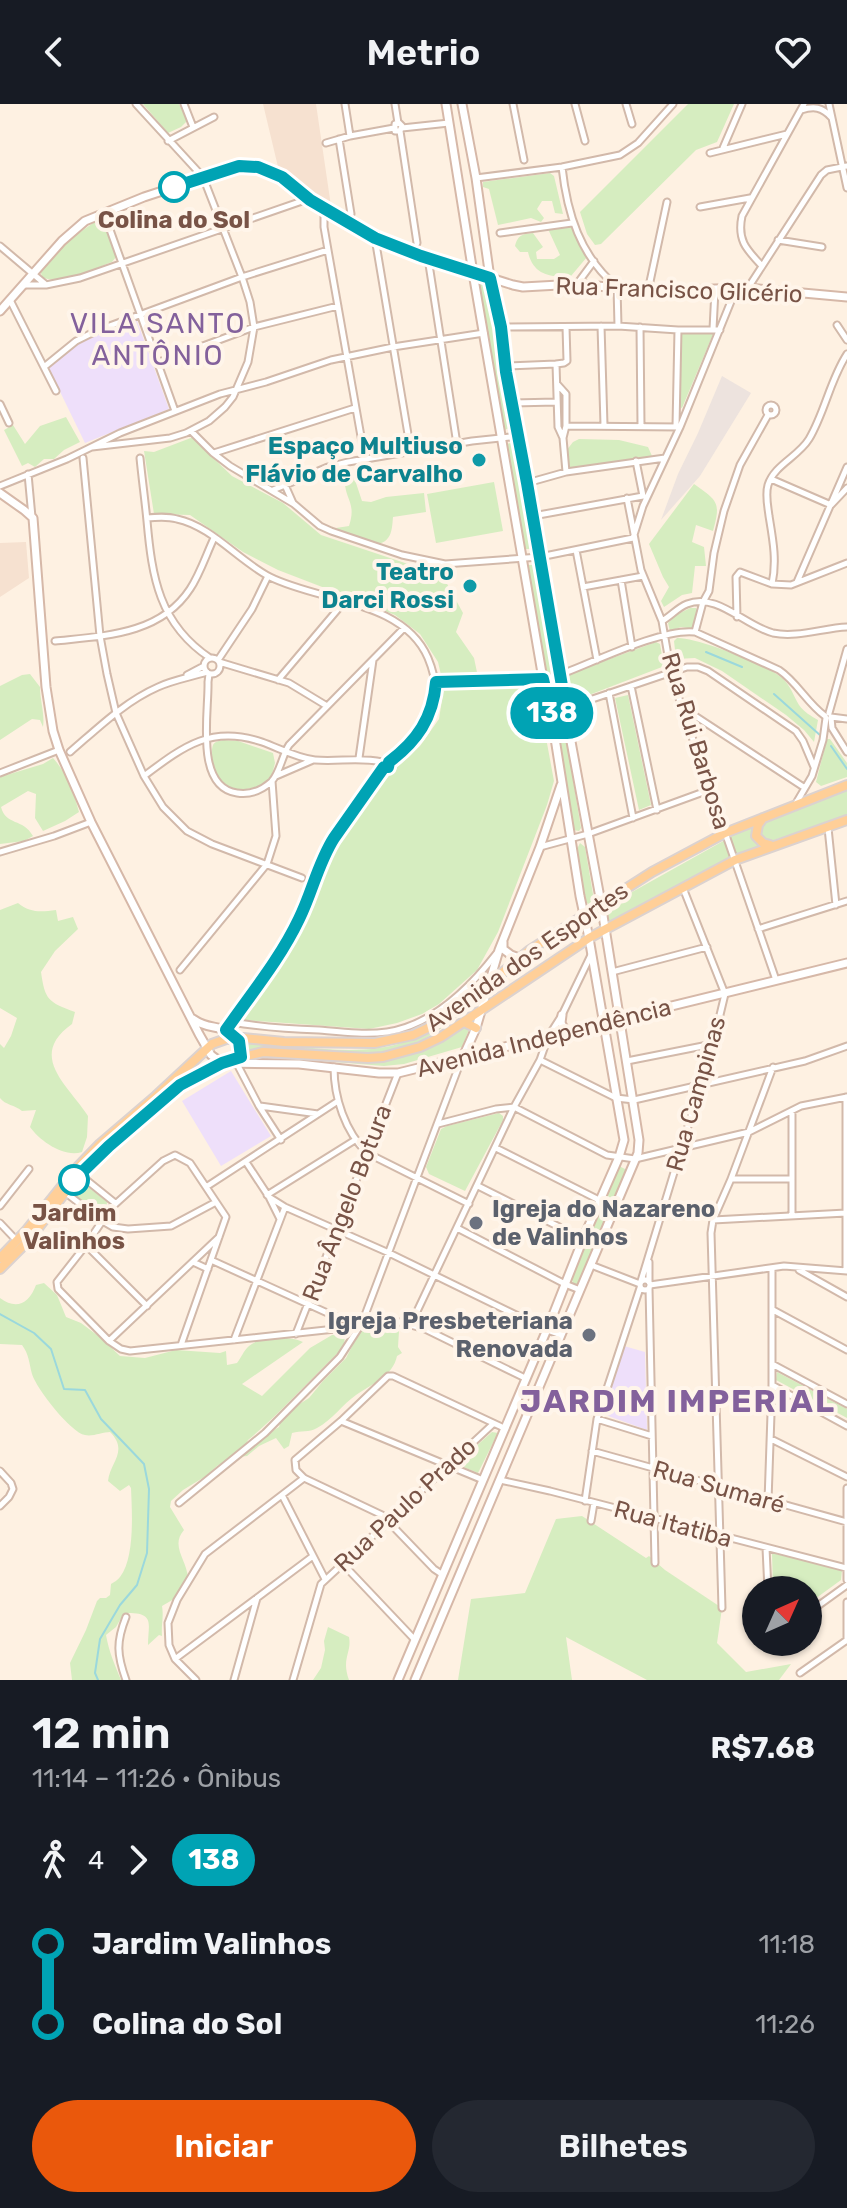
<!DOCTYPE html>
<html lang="pt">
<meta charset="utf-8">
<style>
:root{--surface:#171b24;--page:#242831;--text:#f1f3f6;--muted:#9ea1a6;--accent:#ea580c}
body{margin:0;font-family:Rubik,sans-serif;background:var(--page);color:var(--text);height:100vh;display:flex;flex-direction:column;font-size:30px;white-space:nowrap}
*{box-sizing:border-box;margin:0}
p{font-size:26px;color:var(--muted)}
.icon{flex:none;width:44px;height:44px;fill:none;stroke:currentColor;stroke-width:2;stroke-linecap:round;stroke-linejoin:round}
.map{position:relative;height:1576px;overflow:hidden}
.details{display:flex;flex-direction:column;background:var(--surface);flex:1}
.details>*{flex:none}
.badge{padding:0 16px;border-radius:26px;font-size:28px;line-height:52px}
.needle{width:52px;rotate:45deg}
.controls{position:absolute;left:742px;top:1472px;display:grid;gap:16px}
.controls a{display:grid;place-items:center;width:80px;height:80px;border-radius:50%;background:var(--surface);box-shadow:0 2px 6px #0004;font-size:40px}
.map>.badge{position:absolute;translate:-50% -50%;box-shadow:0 0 0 4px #fff}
.legs{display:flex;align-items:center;gap:12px;height:88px;padding:0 32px;font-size:26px}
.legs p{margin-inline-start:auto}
.head{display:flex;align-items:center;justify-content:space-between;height:136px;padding:0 32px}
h1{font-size:44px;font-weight:600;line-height:60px}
.primary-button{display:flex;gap:16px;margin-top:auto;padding:16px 32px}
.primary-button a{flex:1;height:92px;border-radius:48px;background:var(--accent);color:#fff;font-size:32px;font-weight:600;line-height:92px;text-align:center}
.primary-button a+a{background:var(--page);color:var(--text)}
ul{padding:0 32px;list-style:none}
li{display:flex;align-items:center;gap:28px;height:80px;font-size:30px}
li i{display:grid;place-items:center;width:12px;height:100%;margin:0 10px;background:currentColor}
li i::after{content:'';width:20px;height:20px;margin:-10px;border:6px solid;border-radius:50%;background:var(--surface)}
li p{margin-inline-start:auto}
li:first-child i{background:linear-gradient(#0000 50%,currentColor 0)}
li:last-child i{background:linear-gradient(currentColor 50%,#0000 0)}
header{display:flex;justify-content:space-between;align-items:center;height:104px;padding:0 32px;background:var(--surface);font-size:36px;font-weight:600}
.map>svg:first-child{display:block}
.residential{fill:#f6e1d0}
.industrial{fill:#ede3de}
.education{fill:#eedffa}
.green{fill:#d6edc0}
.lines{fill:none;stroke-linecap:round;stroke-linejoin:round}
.stream{stroke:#9bd8dc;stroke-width:2}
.street-casing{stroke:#d2b9aa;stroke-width:9}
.secondary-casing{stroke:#d6b8a8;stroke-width:11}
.primary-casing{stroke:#dcd2cf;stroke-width:12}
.street{stroke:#fff;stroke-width:5}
.secondary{stroke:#fff;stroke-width:7}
.primary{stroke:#ffcf98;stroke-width:8}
.line-1-casing{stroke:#fff;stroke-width:18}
.line-1{stroke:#00a3b4;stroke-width:12}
.stop-1-dot{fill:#fff;stroke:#00a3b4;stroke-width:4}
.culture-dot{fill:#0f9aa8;stroke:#fff5ea;stroke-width:3}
.worship-dot{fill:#6b7280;stroke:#fff5ea;stroke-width:3}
.labels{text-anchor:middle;stroke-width:8;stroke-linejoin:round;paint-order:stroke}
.stop-label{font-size:24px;font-weight:bold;fill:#785346;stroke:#fff5ea}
.street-label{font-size:24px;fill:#785346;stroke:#fff5ea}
.culture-label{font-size:24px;font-weight:bold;fill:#0d838f;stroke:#fff5ea;text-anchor:end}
.worship-label{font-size:24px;font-weight:bold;fill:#5b616d;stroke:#fff5ea;text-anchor:start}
.quarter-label{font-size:28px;letter-spacing:2px;fill:#83619c;stroke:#fff5ea}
.district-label{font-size:32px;font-weight:bold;letter-spacing:2px;fill:#83619c;stroke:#fff5ea}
</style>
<header><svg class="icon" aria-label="back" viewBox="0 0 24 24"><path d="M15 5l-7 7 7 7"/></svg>Metrio<svg class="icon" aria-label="heart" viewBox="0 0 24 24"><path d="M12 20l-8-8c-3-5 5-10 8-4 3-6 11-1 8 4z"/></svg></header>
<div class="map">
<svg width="847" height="1576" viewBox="0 0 847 1576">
<rect width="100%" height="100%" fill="#fef1e2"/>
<path class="residential" d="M263,0H316L331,102L279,67Z
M26,438L29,474L0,493V439Z"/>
<path class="industrial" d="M722,272L751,289L700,372L661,416L678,370L698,329Z"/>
<path class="education" d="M136,214L169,305L85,339L48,263L80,237Z
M231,967L271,1032L221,1062L182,997Z
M624,1242L645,1248L647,1326L600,1309Z"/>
<path class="green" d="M143,0H179L187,17L181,23L168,29Z
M688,0H734L717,38L696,46L601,140L595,141L587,130L580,108Z
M550,69L554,72L563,110L555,109L552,97H542L537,105L544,114L541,118L531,114L498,121L489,85L483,83V78Z
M99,115L104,117L116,153L112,158C93,165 60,182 42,173L40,165L70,135Z
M571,122L587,153L571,172C551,174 533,171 528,148H520L515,142C518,131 522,130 533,129L543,143L536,148L537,155H554L560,151L548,125Z
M480,176L487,178L512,322L505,326L478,180Z
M679,227L714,228L682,304L679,303Z
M66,313L80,338L64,346L54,355H44L35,363L28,359L22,362L4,326L13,321L25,340L40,322Z
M196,332L206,347L232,372L283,399L321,431L414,462L440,467L463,509L456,528L474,554L478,573L468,570L441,571L438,558L420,530L395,511L278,466L243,448L190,411L154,410L144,347L154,348Z
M579,335L619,336L648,343L652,352L568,366L566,347L573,338Z
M512,339L516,343L533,445H525L505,340Z
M354,373L362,397L371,398L386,393L424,389L426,408L393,413C392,425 392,437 378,440L339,426L336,424L349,422C357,398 344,395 345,376Z
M494,378L503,427L436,439L427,390Z
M694,380C718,397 721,398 713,427L696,421L692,438L704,443L706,462H695L692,489L682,491L664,503L661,497L669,483L663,473L649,440Z
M528,461H536L553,566L551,569L546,567Z
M690,504H696L698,508L694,525L681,523L670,527L668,519L676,511Z
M677,534C696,533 768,561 782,574C791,582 793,591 799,601C804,608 811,612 818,616L814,638L804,626L786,611L722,567L695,554L676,555L674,537Z
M656,538L660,540L663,557L662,563L576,596L568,595L562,577L566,571Z
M30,570L40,583C40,597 45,610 43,623L40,616L32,615L0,636V582L22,571Z
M536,580L554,677L547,701L498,828L477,866L439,900L422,910L397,919L369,925L243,916L301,828L315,800L324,763L345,727L402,655L420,642L439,615L444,583Z
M628,591L651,701L639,706L615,594Z
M559,612L563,615L581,724L579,727L573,726L555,613Z
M827,635H830L847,659V673L821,682L816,678Z
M224,636L238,637L273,649L275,659L270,678C248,688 216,693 213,661C212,657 211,646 213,641C215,637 219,637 224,636Z
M53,654C66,668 74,689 79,708L65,717L43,727L35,714L36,690L28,687L1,703C6,722 23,714 33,732L24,737L0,740V673L43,660Z
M847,683V713L777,735L740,750L609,818L604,812L607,802L743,726L770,713Z
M580,739L585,743L594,796L591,801L585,798L577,745Z
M18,799C30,809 41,808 56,806L58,817L73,813L78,825L55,847L41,868C45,896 48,898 75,908L72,920C27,952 68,981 88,1012L87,1033L82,1048C64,1054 40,1037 30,1023L36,1006L22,1007C15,1001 5,1001 0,994V940L4,944L11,932L17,914L0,904V806Z
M478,892L476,899C457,913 436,930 414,940C383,953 347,950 315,948C292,946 270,942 247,946L244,934C290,942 361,954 404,938C432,928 454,909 478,892Z
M464,921L470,923L462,943L404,960L384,962L285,954L249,953L263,950L367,957L424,944L443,937Z
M499,1009L503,1012V1016L465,1087L429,1070L426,1063L441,1025L447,1022Z
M619,1062L625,1065L626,1068L581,1176L579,1180H573L572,1175Z
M78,1077L82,1078L107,1098C107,1104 101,1108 96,1109L73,1091L72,1084Z
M44,1179L57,1191L66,1213L81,1219L101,1234L120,1252L145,1254L176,1246L220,1249L226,1247L227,1261L237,1259C241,1254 244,1246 249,1242C262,1231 289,1232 303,1238L242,1280L262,1292L310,1244L332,1231L345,1230L344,1243C312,1273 283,1307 248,1336L246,1340L249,1344C260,1341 268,1329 279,1323L282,1311L309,1294L323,1277L346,1254L360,1227C371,1222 382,1228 393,1221L399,1227L398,1243L402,1249L397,1252C393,1272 372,1280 356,1291C343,1300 332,1316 317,1324C309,1329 301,1326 292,1329L289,1342L284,1345L276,1334L259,1342L247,1352L230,1354L217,1362L206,1372L183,1386L171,1397L170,1403L184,1426C170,1442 187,1456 188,1474L174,1495L162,1502C164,1513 161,1521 162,1532L159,1531L148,1541C148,1519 156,1508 124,1509L116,1523L106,1531C109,1548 114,1559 121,1576H72L70,1559L86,1526L97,1497L100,1494H106L110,1491L111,1480C114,1478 118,1476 120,1473C135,1454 132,1408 131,1384L129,1381L120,1387L108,1377C110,1358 129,1347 110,1328C103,1328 92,1333 85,1331C71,1329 36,1284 32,1270C29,1259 29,1250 22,1241L0,1240V1194C16,1206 29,1200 36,1181Z
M777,1268L847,1305V1314L776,1276Z
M492,1328L498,1329L478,1369L456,1360Z
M582,1412L646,1454L649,1452L665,1466L722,1504L717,1539L746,1568L791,1560L779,1576H647L566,1533L572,1576H458L471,1495L525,1489L556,1415Z
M772,1449L842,1466L841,1476L808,1500V1486H773Z
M328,1523L349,1533C352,1549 341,1554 349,1576H313L321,1564L325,1546L324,1537Z"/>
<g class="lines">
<path class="stream" d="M706,548L742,563
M774,590L821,632
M831,642L847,665
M0,1210L34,1229L51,1245L64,1285L85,1286L101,1315L144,1360L149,1385L147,1449L137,1481L120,1501L100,1535L95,1569L98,1576"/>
<defs>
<path id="street" d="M184,0L193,23
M345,0L350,32
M395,0L398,19
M513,0L524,56
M575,0L585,37
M626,0L632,20
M829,0L847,84
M801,6C814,2 822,3 831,13
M402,24L449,19
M400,27H395V20L399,19L402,22L400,27L417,139
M339,35L351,110
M168,37L214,13
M326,39L350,32L394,24
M723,44L742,0
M710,49L787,30
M562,63C567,109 580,152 617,183L618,222
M476,74L562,63L620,51L638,39L673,0
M700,103L750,94
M324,104V123L328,146L365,355
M104,109L175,307
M500,129L572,119
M375,134L411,348
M778,136L822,143
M0,142L45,180
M428,154L457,340
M762,162C746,145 737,136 742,112L804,0
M577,180L594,157
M23,181H46L80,174L308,95
M748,184L821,71L827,66L847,62
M648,187L667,98
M10,196L56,287
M837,221L847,236
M601,222L604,321
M501,223L618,222L678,226H720
M566,223L567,257L564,259L556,260L558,323L563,334L566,368
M640,223L641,321
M713,225L715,186
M157,259L254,223L338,202
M506,262L556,260
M44,263L76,237L96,227L242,173L328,146
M557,280L566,290V322L563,334
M513,299L556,298
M0,300L9,319
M766 306a5 5 0 1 1 10 0a5 5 0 1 1-10 0Z
M566,322L680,323
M676,322L678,226
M191,327L213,349L230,362L294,400L320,422L331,427L402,451L445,460L540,453L633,434L643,402L680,323L736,185
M92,343L170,334L186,329L209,317L225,303L233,293L248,258L254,223L250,198L242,173L203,73L136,0
M214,349L355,304
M83,354L100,532L107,570L116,609L144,672L163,703L187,727L212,740L302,774
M140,354C142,375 145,396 147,417C152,473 159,520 210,554
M636,357L643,392
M28,370L32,413
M771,375L831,401L847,384
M527,379L566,368L665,354
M285,381L293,399
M0,382L67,355L120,329L220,290L266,278L331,256L393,243L484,229
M273,386L328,363L348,358L472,337L519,332
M627,394L641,466L662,517L671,569L682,604L776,876
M533,412L643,392
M147,414C157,413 167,412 177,415C211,422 239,457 270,473C320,498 403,496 428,554C433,566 436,576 435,589C431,619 413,640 389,658
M576,446L597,556
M621,476L632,543
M797,478L847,363
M772,480C777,457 773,436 769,412C768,403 765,391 768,381C774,361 798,353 809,335C825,308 830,276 847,250
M583,483L643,472
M737,513L736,473L740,468L772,480L791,481L847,459
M662,517C671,512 677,504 687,500C717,488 745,522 773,529C797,534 823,524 847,523
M695,528L703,498L709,487L714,449L724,407L740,361L768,311
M55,537C103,532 160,531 190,485C200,470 206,451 214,434
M204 562a8 8 0 1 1 16 0a8 8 0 1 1-16 0Z
M218,556L252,505L268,472
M219,558L289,579L327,602
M209,570L208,578C209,608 194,683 237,689C250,691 262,686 271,678
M187,571L204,562
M278,576L344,498
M436,578L543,575L559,573L567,568C598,556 664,524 695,528L779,566C797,578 807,599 825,612
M631,582L657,706
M609,589L633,714
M683,604L805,684
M551,609L687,563H698L708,567L796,627L803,637L814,663
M829,609L847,545
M831,613L847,615
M831,614L832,624L847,648
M70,648C97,625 124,598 158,583C173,576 191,573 207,568
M359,654L373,556
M385,656L389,658L387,663L382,660Z
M0,669L59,646
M144,672C184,642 211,621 262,638C279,644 296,654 315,656C338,658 359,653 382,658
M276,672L313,656
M795,701L812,672L823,636L826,614
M828,724L836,801
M540,743L588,730L709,686
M0,748L54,732L91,718
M758,825L847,797
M180,866L267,760L276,732L272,677C280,668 282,652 289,641L404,524
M612,868L707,843
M232,918C261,923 289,925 319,926C341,928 365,931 387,928C433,921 469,885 496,850
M226,926C251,890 280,855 299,815C312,789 318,759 334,734L384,663
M540,956L616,994L634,996L805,957L847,942
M627,957L713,940
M236,958L259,1002L281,1036
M334,963C334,994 345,1027 367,1049L469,1100
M846,993V1167
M260,1002L318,1010
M792,1007V1111
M438,1020L496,1005L514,1003L607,1051L635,1055L749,1028L801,1002L847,993
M496,1044L599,1096
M246,1058L269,1093L280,1115
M79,1070L115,1099
M731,1075H792
M478,1082L583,1135
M206,1083L338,997
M66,1089L101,1116L113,1123L128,1125L171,1122L216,1098
M267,1091L355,1036
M269,1093L285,1103L389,1149L547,1226L561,1231
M0,1102L29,1065
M713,1116L846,1109
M0,1119L17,1137
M457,1124L565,1180L580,1186
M86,1141L147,1202
M211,1156L334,1212L347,1217L362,1219
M193,1158L208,1165
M591,1161L640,1180
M799,1166L847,1193
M640 1181a5 5 0 1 1 10 0a5 5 0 1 1-10 0Z
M641,1177L713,940L725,890L683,784
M649,1178V1158
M650,1181L784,1162L847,1167
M649,1184L655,1459
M773,1206L847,1246
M411,1220L514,1003L540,956L548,933L562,911L591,851
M296,1230L398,969
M234,1236L285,1103
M109,1237L219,1133
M181,1241L226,1113L190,1059L175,1051L163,1057L111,1104L86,1141L57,1178L58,1185L109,1237L121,1245L130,1247L400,1218L425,1225L525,1274
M772,1260L847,1300
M772,1281L847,1322
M597,1315L652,1332
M341,1317L483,1376
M771,1335L847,1373
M592,1347L847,1418
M0,1367L11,1379L13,1385L9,1393L0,1402
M500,1376L550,1387L846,1464
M847,1384V1476
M282,1391L325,1475
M585,1397L597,1315L640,1184
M768,1397L772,1281V1164
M179,1399L265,1329L340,1253L362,1219L462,954
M591,1417L594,1399
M766,1444L768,1486
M343,1460L415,1536
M443,1471L434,1465L382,1411L304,1374L296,1366L295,1356L341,1317L388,1272H393L504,1324
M722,1504L711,1129L713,1116L731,1075L773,963
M808,1509L847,1481
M847,1537V1498
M175,1555L313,1452
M800,1569L847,1536
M126,1576C117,1551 116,1538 126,1513
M196,1576L175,1555L169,1541L168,1519L177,1496L205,1450L304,1374
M234,1576L257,1494
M293,1576L321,1480L493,1320"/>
<path id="secondary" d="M0,207L62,137L85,117L144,93L239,62L258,63L282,73L310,96L391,141L421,152L513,181L523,183L577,180L648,187L748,184L847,193
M0,389L24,406L33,414L46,583L53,627L59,646L91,718L199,930L211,951L222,959L299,960L379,969H398L847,859
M503,838V845L511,851L519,854
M562,911L561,919L566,928
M193,915C212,929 225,916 240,941V955
M463,953L476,924L499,846L540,743L561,681
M398,1576L551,1216L583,1135L619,1053L624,1036L589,834L580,792L551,609L543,575L473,169L446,0
M415,1576L638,1049L639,1036L601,799L559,573L527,379L506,268L501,223L490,174L476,74L462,0"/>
<path id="primary" d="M763,714L758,721L756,732L763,739L770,741
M464,918L476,924
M0,1154L26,1127L75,1066L100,1040L156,992L212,940L226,935L243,934L284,938L375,939L413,931L436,920L458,905L530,846L652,768L725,729L847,681
M0,1165L29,1136L79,1070L187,975L231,956L263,948L368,954L383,953L420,943L441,933L589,834L735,756L847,716"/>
</defs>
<use href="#street" class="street-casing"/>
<use href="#secondary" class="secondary-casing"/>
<use href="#primary" class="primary-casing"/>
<use href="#street" class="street"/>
<use href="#secondary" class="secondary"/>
<use href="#primary" class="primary"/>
</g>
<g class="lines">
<defs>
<path id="line-1" d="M74,1076L109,1042L180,981L222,959L241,953L239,937L226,926C251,890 280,855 299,815C312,789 318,759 334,734L384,663H388L389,658C417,637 433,614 436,578L543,575L551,609L566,605L527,379L506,268L501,223L490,174L421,152L375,134L310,96L282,73L258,63L239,62L174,83"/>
</defs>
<use href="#line-1" class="line-1-casing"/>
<use href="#line-1" class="line-1"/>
</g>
<g class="stop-1-dot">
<circle cx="174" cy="83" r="14"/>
<circle cx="74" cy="1076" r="14"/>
</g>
<g class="culture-dot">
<circle cx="479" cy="356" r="8"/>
<circle cx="470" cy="482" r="8"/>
</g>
<g class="worship-dot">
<circle cx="476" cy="1119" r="8"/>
<circle cx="589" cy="1231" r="8"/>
</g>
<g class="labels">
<g class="stop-label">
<text x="174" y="124">Colina do Sol</text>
<text x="74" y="1117">Jardim<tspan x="74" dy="28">Valinhos</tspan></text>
</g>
<g class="street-label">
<text transform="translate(679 186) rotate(2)" y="8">Rua Francisco Glicério</text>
<text transform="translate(696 637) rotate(73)" y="8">Rua Rui Barbosa</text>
<text transform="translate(527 853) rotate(-35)" y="8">Avenida dos Esportes</text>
<text transform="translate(544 934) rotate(-14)" y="8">Avenida Independência</text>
<text transform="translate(696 990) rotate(-74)" y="8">Rua Campinas</text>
<text transform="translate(347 1099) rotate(-69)" y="8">Rua Ângelo Botura</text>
<text transform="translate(719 1383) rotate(16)" y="8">Rua Sumaré</text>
<text transform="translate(405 1401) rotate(-43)" y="8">Rua Paulo Prado</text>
<text transform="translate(673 1420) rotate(15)" y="8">Rua Itatiba</text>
</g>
<g class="culture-label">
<text x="463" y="350">Espaço Multiuso<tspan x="463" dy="28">Flávio de Carvalho</tspan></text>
<text x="454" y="476">Teatro<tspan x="454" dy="28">Darci Rossi</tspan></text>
</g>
<g class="worship-label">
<text x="492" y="1113">Igreja do Nazareno<tspan x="492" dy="28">de Valinhos</tspan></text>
<text x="573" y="1225" text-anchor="end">Igreja Presbeteriana<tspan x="573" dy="28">Renovada</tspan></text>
</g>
<g class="quarter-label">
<text x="158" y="229">VILA SANTO<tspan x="158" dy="32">ANTÔNIO</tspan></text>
</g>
<g class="district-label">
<text x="678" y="1308">JARDIM IMPERIAL</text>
</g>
</g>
</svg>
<div class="controls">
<a><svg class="needle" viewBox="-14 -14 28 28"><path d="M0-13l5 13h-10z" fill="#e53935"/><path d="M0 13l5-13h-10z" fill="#9ea1a6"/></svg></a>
</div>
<b class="badge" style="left:552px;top:609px;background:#00a3b4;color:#fff">138</b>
</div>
<section class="details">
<div class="head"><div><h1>12 min</h1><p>11:14 – 11:26 · Ônibus</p></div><b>R$7.68</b></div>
<div class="legs"><svg class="icon" aria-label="walk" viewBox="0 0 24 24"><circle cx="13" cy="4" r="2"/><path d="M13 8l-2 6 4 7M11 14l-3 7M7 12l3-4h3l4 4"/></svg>4<svg class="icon" aria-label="forward" viewBox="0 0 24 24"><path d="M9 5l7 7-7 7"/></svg><b class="badge" style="background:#00a3b4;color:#fff">138</b></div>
<ul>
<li><i style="color:#00a3b4"></i><b>Jardim Valinhos</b><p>11:18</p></li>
<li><i style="color:#00a3b4"></i><b>Colina do Sol</b><p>11:26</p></li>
</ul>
<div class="primary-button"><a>Iniciar</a><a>Bilhetes</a></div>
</section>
